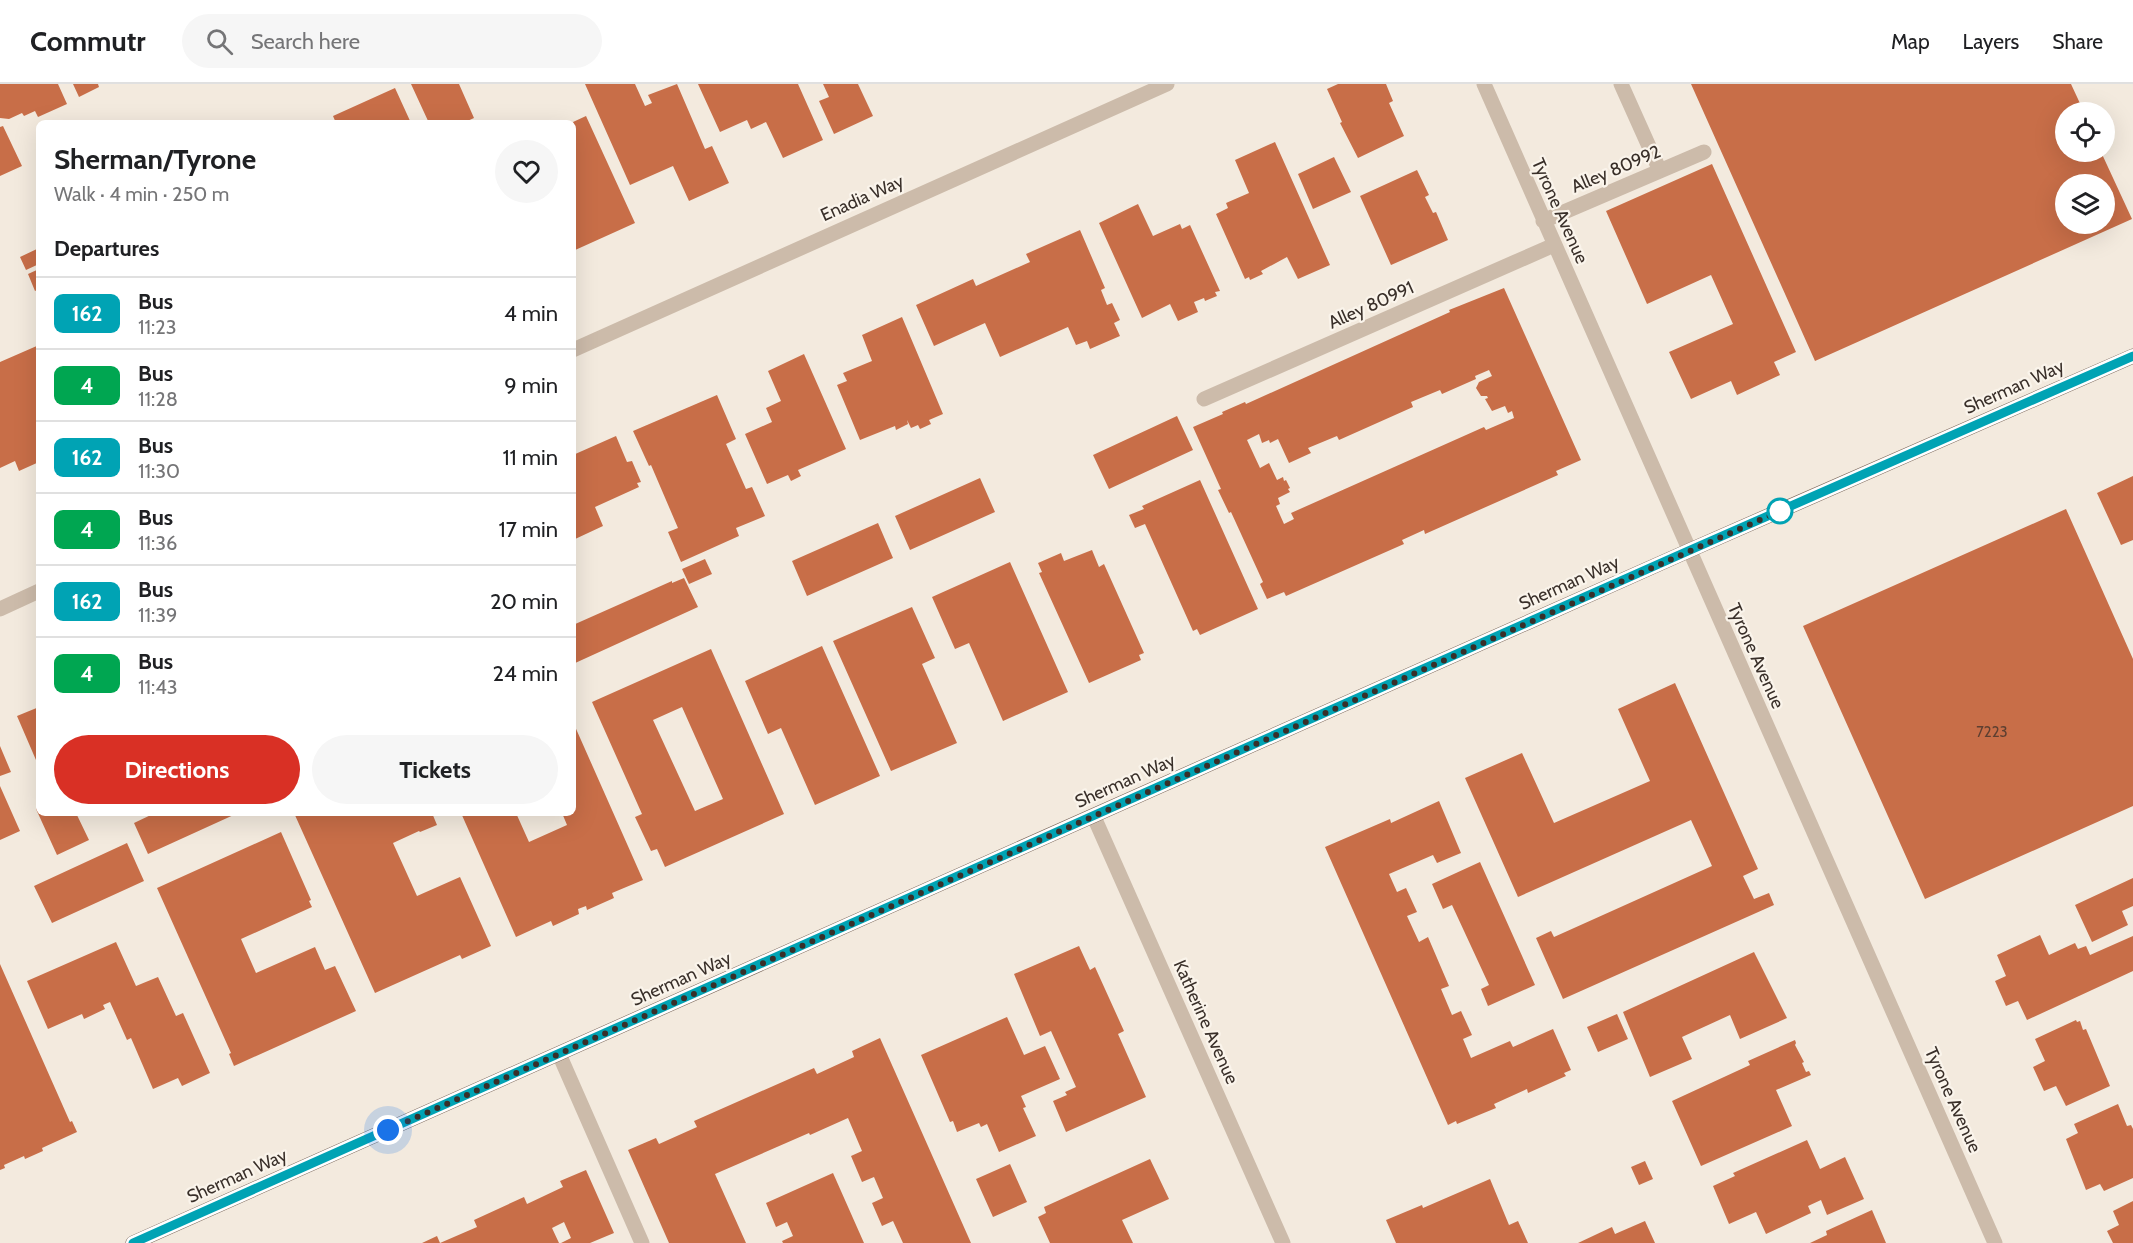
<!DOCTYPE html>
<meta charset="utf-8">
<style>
:root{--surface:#fff;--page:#f6f6f6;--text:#202124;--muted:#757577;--line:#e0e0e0;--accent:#d93025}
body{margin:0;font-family:Cabin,sans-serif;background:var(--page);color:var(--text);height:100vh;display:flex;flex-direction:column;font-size:22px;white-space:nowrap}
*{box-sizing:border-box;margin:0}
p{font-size:20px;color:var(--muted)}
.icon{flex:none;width:33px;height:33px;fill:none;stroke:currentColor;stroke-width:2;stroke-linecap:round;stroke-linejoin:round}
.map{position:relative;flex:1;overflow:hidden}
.drawer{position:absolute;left:36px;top:36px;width:540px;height:696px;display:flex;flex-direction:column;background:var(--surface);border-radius:9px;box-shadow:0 6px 24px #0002}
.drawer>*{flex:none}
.badge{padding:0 12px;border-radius:9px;font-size:21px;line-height:39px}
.buttons{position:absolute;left:2055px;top:18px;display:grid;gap:12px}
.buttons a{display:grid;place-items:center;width:60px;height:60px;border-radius:50%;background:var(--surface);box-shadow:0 6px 24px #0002;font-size:30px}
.you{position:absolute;width:30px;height:30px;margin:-15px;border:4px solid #fff;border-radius:50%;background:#1a73e8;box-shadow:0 0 0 9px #1a73e833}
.map>.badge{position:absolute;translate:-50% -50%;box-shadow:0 0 0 3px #fff}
h2{padding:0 18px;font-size:22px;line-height:54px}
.round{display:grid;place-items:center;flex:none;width:63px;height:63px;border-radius:32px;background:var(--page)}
.overview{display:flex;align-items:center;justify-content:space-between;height:102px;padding:0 18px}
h1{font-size:28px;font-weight:800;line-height:45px}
.button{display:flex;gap:12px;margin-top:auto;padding:12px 18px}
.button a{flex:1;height:69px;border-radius:36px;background:var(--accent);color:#fff;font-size:24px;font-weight:800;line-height:69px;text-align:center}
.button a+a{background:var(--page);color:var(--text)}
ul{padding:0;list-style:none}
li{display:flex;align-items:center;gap:18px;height:72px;padding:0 18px;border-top:2px solid var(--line)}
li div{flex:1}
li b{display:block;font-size:22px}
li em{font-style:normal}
li .badge{min-width:66px;font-weight:700;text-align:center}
header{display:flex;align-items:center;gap:36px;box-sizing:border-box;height:84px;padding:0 30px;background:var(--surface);border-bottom:2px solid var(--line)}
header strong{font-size:28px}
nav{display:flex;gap:33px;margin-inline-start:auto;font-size:21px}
.search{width:420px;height:54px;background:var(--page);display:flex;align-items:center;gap:15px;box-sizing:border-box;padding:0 21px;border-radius:33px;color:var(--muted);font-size:22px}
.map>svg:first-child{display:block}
.building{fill:#c86e48;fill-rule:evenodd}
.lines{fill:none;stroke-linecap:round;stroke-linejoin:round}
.minor{stroke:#cba;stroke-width:15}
.major{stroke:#7b675a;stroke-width:15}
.line-casing{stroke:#fff;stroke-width:14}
.line{stroke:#00a3b4;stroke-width:9}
.walk{stroke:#392f29;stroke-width:6;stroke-dasharray:0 10.8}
.stop-dot{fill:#fff;stroke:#00a3b4;stroke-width:3}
.labels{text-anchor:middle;stroke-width:4.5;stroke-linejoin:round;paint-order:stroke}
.number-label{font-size:15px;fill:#5d3f31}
.street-label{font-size:18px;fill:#392f29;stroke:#faf4eb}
</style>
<header>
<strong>Commutr</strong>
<div class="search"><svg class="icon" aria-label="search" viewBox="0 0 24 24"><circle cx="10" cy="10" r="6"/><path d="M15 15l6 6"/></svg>Search here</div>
<nav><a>Map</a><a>Layers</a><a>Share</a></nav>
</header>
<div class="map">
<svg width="2133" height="1159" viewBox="0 0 2133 1159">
<rect width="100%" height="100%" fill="#f3eade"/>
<path class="building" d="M0,0H58L67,20L38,33L35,27L24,32L22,29L9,35L0,34Z
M73,0H98L99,3L79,13Z
M411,0H459L474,34L463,39H429Z
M585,0H635L645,22L652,19L648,11L677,0L705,65L712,62L729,99L689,117L673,82L630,101Z
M698,0H798L823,56L783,74L766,38L751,45L747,36L720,48Z
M823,0H858L873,32L834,50L819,17L829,13Z
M1338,0H1386L1393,17L1389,19L1404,52L1358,74L1340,39L1342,38L1327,5Z
M1691,0H2071L2084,28H2066V68H2101L2132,135L1815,277ZM2066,100H2104V140H2066Z
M395,4L411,39H336L333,32Z
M586,32L635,139L573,167V38Z
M3,42L22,82L0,92V43Z
M1275,58L1330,181L1298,195L1287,173L1261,187L1263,190L1250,196L1249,193L1245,195L1216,130L1228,124L1226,119L1249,109L1235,76Z
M1334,73L1351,108L1313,125L1298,90Z
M1712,80L1796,268L1774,278L1780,291L1737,311L1731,297L1691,315L1669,268L1733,240L1711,191L1647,220L1606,127Z
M1417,86L1429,111L1425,113L1433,129L1436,128L1448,156L1391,181L1360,112Z
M1138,120L1153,152L1180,140L1182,145L1190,141L1220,207L1215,208L1217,212L1205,217L1204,214L1194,218L1198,228L1178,237L1170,220L1142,234L1099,139Z
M1080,146L1105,204L1101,206L1107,221L1112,219L1120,236L1114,239L1120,252L1090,265L1087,257L1076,261L1068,243L1000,273L985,239L934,262L916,221L973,195L976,202L1030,178L1026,170Z
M39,164V180L26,186L20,173Z
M39,185V205L35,207L28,190Z
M1504,204L1581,376L1556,387L1558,391L1425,450L1424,446L1402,456L1404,460L1286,512L1284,508L1267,515L1260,500L1263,498L1231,428L1229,429L1218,406L1221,405L1193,343L1223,330L1222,328L1245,318L1246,320L1450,228L1449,226ZM1489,286L1492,292L1479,298L1476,304L1481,312H1487L1488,314L1485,315L1492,327L1505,322L1508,329L1512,327L1514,334L1486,346L1484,343L1291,429L1294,435L1284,440L1276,422L1280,420L1278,414L1290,408L1288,405L1290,404L1286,396L1284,397L1283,393L1277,396L1269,379L1260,384L1247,356L1259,350L1262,359L1269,356L1270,359L1278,355L1289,379L1311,369L1308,364L1337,352L1339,356L1413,323L1411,318L1440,306L1442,310L1476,295L1475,292Z
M902,233L943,330L929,336L931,340L920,345L918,341L911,344L907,336L908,340L896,346L895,342L860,356L837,301L847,297L843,289L872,277L862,251Z
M39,261V378L19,387L15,377L0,384V278Z
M804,270L846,365L798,386L801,392L791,397L788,391L767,400L745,350L772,338L766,324L781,317L768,287Z
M717,311L736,355L726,360L746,405L752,403L765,432L736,444L739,452L681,478L668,448L678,444L651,381L649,382L633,347Z
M1177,332L1193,366L1109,405L1093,371Z
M616,352L627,378L632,377L641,398L637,399L639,403L595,423L603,442L573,456V371Z
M2133,392V456L2121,461L2097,409Z
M980,394L995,428L910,466L895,432Z
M1200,396L1258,525L1200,551L1197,545L1193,547L1145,440L1135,444L1129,431L1144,425L1142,422Z
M2066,425L2133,575V722L1925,815L1803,542Z
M878,439L893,474L807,512L792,477Z
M1092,466L1099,483L1104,480L1144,569L1139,571L1141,576L1089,599L1039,489L1042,488L1038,479L1061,469L1064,477Z
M705,475L712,490L689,500L682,485Z
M1010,478L1068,608L1003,637L969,559L955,565L932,513Z
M684,494L698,523L573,580V541L672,497V499Z
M912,523L935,574L922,580L957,659L891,687L833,557Z
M822,562L880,692L815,721L781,644L768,650L745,597Z
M711,565L784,730L665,783L657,765L651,767L635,733L642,730L592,618ZM682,623L723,715L695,727L653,636Z
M1675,599L1758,785L1743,792L1754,815L1769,809L1774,821L1563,915L1536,854L1551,847L1554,853L1712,782L1691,736L1518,813L1465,694L1522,669L1554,739L1650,697L1618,625Z
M39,623V683L17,632Z
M573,638L643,796L612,809L614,814L587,826L586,822L578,825L579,830L553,842L551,837L516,853L461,729H516L529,758L567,741L562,729H573Z
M0,662L11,688L0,692Z
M0,702L20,747L0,756Z
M1439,717L1461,769L1437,779L1433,771L1389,790L1397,808L1406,804L1417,828L1407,832L1419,858L1428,853L1449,902L1441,905L1452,931L1461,927L1472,951L1463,955L1471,974L1510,957L1513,963L1553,945L1571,986L1564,989L1566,992L1528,1009L1527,1005L1494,1020L1496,1024L1457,1040L1456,1037L1448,1041L1325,763L1390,735L1391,739Z
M39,723V729H76L89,756L57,771L36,725Z
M155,729H238L148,770L134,739Z
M294,729H432L437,741L420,748L419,747L393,759L417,812L460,793L491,862L462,875L460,871L375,909Z
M281,748L311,816L309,817L312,823L241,855L256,889L315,863L325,886L335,882L356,927L234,982L229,970L231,969L157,804Z
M127,759L144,797L52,839L34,802Z
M1480,778L1535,901L1488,922L1481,905L1489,901L1452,821L1443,825L1432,800Z
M2133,794V822L2122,827L2128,841L2092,858L2075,821Z
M2040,851L2049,871L2075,859L2078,865L2086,862L2090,871L2133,852V887L2027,936L2018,917L2006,922L1995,897L2006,892L1997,871Z
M116,858L136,902L158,893L176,932L183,929L210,989L182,1002L178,994L153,1005L131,954L127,956L110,918L103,921L105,925L84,935L82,930L48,945L27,897Z
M1079,862L1090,886L1095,883L1124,947L1118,950L1146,1013L1066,1048L1053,1017L1067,1011L1065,1008L1076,1003L1051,947L1040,952L1014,890Z
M1754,868L1787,934L1740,955L1730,931L1682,953L1692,975L1650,993L1623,928Z
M0,880L70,1038L72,1037L77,1048L42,1064L43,1067L25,1075L24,1072L4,1081L5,1084L0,1086Z
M1617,930L1628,955L1598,968L1587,943Z
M1007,933L1024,971L1045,962L1060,995L1021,1012L1026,1023L1023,1024L1036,1052L999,1068L987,1040L981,1043L979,1039L957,1048L953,1037L950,1038L921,971Z
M2076,936L2077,938L2080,937L2083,946L2086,945L2110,1002L2066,1022L2056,1002L2044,1007L2033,983L2045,977L2035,955Z
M880,954L971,1159H903L893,1137L882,1142L872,1119L883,1114L874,1093L862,1098L851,1072L862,1067L848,1034L810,1051L809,1049L715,1090L746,1159H669L628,1066L656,1054L659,1060L697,1043L694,1037L814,984L817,990L854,973L852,967Z
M1795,956L1796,959L1795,961L1804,978L1802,979L1806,988L1809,987L1811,991L1776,1006L1792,1042L1701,1082L1672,1017L1750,981L1748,977Z
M2118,1020L2127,1042L2131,1041L2133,1045V1094L2104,1107L2100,1100L2086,1106L2066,1055L2078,1049L2074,1040Z
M1807,1056L1820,1085L1845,1073L1864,1115L1827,1131L1821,1116L1808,1122L1811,1129L1766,1150L1756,1128L1729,1140L1713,1102L1735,1092L1733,1089Z
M1150,1075L1169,1115L1122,1136L1133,1159H1050L1038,1133L1046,1129L1044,1123Z
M1645,1077L1653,1095L1639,1101L1631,1083Z
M1010,1080L1027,1118L993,1133L976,1095Z
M586,1086L614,1149L590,1159H561L571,1154L564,1138L552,1144L559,1159H422L437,1152L440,1159L477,1143L474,1136L524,1113L527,1120L563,1103L560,1097Z
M833,1089L864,1159H783L782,1157L793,1152L787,1138L776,1143L766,1119Z
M1490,1095L1509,1141L1518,1137L1528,1159H1396L1386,1136L1422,1121L1423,1124Z
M2133,1117V1159H2113L2107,1147L2119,1141L2113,1127Z
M1872,1126L1886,1159H1810L1827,1151L1826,1147Z
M1645,1137L1655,1159H1578L1612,1143L1615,1150Z"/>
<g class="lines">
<path class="minor" d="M1484,0L1995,1159
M1621,0L1660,87
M1543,137L1704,68
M573,266L1167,0
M1204,315L1554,161
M0,525L39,507
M1094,733L1283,1159
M559,970L642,1159"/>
<path class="major" d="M133,1159L1688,467L2133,272"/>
</g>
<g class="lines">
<defs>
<path id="line" d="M133,1159L1688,467L2133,272"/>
</defs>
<use href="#line" class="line-casing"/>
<use href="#line" class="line"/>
<path class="walk" d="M388,1046L1780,427"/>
</g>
<circle class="stop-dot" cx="1780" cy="427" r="12"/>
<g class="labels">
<g class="number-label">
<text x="1992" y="653">7223</text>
</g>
<g class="street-label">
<text transform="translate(1616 85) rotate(-23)" y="6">Alley 80992</text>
<text transform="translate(862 114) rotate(-24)" y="6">Enadia Way</text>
<text transform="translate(1560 127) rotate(66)" y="6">Tyrone Avenue</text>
<text transform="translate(1371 221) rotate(-24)" y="6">Alley 80991</text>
<text transform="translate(2014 303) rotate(-24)" y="6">Sherman Way</text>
<text transform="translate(1569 499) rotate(-24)" y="6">Sherman Way</text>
<text transform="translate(1756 572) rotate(66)" y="6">Tyrone Avenue</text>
<text transform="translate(1125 697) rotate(-24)" y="6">Sherman Way</text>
<text transform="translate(681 895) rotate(-24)" y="6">Sherman Way</text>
<text transform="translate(1206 938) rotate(66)" y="6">Katherine Avenue</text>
<text transform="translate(1953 1016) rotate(66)" y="6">Tyrone Avenue</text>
<text transform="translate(237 1092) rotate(-24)" y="6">Sherman Way</text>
</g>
</g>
</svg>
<div class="buttons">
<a><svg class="icon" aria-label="locate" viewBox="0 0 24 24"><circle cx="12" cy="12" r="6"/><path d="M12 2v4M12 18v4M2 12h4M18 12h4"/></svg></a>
<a><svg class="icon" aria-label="layers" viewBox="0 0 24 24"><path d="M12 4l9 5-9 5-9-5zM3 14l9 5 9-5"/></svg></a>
</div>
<div class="you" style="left:388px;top:1046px"></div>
<section class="drawer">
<div class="overview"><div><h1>Sherman/Tyrone</h1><p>Walk · 4 min · 250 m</p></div><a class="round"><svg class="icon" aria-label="heart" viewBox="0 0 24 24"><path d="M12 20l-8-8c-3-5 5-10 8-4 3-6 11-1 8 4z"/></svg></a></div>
<h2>Departures</h2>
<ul>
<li><span class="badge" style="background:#00a3b4;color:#fff">162</span><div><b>Bus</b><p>11:23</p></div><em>4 min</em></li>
<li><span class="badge" style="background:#00a651;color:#fff">4</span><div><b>Bus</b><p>11:28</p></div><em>9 min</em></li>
<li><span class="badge" style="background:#00a3b4;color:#fff">162</span><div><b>Bus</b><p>11:30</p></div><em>11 min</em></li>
<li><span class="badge" style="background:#00a651;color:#fff">4</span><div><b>Bus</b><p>11:36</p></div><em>17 min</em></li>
<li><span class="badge" style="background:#00a3b4;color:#fff">162</span><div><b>Bus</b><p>11:39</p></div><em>20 min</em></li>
<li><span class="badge" style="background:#00a651;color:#fff">4</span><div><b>Bus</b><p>11:43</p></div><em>24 min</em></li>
</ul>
<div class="button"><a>Directions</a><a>Tickets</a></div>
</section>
</div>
